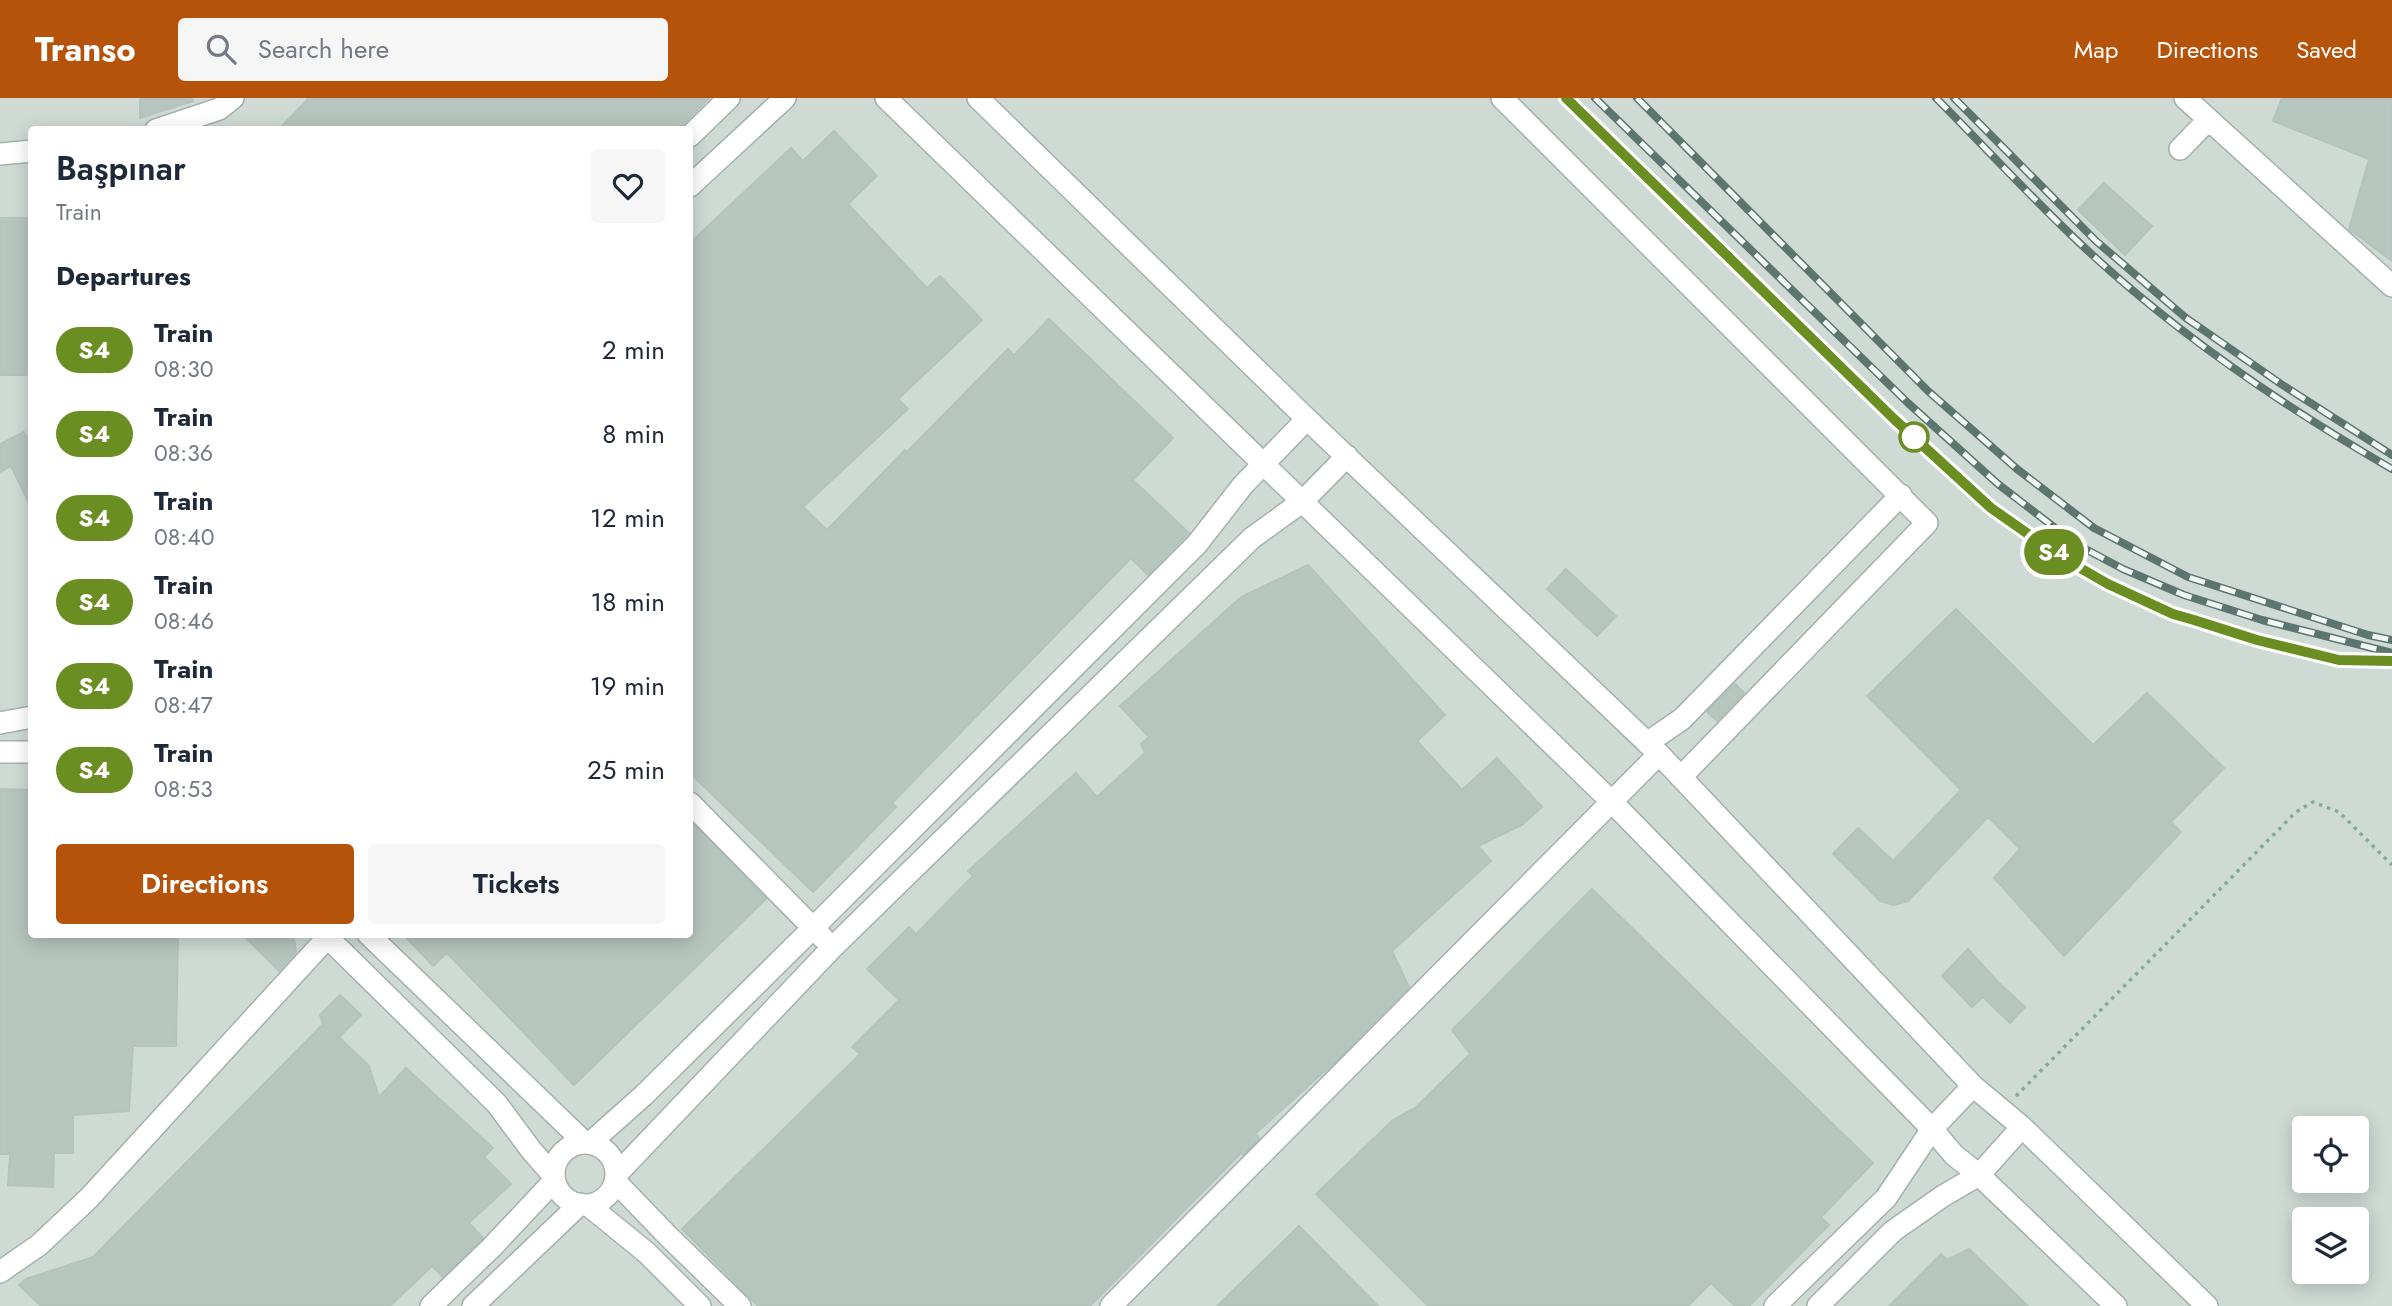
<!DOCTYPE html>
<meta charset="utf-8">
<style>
:root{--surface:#fff;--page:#f6f6f7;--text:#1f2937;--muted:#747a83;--accent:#b45309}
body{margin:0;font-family:Jost,sans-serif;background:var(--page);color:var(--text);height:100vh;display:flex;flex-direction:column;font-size:26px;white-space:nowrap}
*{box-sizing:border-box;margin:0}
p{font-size:23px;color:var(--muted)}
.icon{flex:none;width:38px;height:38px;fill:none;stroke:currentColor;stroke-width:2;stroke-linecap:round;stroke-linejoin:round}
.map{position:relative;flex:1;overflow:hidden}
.drawer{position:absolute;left:28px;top:28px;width:665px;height:812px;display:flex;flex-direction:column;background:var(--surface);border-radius:7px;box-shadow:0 4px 18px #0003}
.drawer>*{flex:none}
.badge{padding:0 14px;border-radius:23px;font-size:24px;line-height:46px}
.tools{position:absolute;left:2292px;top:1018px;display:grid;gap:14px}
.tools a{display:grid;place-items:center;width:77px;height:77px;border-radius:7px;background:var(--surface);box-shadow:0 4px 18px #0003;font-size:35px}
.map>.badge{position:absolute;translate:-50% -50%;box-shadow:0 0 0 4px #fff}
h2{padding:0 28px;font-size:26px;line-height:63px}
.round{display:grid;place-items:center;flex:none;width:74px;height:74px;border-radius:7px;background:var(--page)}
.summary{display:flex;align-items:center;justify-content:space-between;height:119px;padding:0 28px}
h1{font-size:33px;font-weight:600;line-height:52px}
.cta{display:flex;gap:14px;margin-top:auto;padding:14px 28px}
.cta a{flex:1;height:80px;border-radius:7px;background:var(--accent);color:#fff;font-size:28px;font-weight:600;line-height:80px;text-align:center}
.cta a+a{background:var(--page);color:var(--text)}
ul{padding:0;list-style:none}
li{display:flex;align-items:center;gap:21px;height:84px;padding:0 28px}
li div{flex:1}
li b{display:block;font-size:26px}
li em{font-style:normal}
li .badge{min-width:77px;font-weight:700;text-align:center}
header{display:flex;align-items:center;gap:42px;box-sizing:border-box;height:98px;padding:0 35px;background:var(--accent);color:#fff}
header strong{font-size:33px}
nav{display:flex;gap:38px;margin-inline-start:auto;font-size:24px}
.search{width:490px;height:63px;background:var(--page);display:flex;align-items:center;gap:18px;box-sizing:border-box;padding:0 24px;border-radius:7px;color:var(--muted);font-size:26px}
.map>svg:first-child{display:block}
.built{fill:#cfdad5;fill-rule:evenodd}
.building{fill:#b7c5bf;stroke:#b4c3bd;stroke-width:2}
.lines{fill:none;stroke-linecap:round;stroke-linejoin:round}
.minor-casing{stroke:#a4b1ad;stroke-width:24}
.path{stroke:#84aba0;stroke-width:3.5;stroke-dasharray:3.5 5;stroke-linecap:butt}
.minor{stroke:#fff;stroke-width:21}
.rail-casing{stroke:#5d756f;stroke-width:8}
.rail{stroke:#f1f7f4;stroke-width:5;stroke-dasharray:16;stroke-linecap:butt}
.line-casing{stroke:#fff;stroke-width:16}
.line{stroke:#6b8e23;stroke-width:10}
.stop-dot{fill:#fff;stroke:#6b8e23;stroke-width:3.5}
</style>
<header>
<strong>Transo</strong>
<div class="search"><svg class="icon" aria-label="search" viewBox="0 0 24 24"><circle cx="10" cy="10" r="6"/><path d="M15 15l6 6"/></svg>Search here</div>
<nav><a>Map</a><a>Directions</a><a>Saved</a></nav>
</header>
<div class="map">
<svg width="2392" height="1208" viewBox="0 0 2392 1208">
<rect width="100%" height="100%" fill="#e1eae6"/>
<path class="built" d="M0,0H2392V1208H0ZM32,32H690V836H32ZM2305,1031H2357V1083H2305ZM2305,1122H2357V1174H2305Z"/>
<path class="building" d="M140,0H192L193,3L140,20Z
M309,0H709L678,32H278Z
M2282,0H2392V163L2349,131L2369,61L2273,23Z
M834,33L877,78L848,106L927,190L940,178L982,222L898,301L908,311L803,409L827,432L905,352L907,354L1008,251L1014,257L1049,221L1173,340L1133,382L1189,435L1148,477L1131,460L892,705L896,709L813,794L690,675V145L791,50L803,63Z
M2104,85L2152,128L2125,157L2078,112Z
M0,120H32V277H0Z
M24,334L32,350V411L11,368L0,374V346Z
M1308,467L1445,617L1417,643L1462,692L1497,660L1542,709L1522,727L1478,748L1491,763L1392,853L1409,889L1337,962L1256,1035L1259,1041L1243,1057L1241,1055L1090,1208H758L682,1131L860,956L852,949L899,902L867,871L909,829L916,836L973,778L968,773L1076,675L1097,699L1145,655L1141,646L1149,639L1120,608L1241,499Z
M1566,471L1616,518L1597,538L1547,491Z
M1956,511L2093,647L2147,595L2224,670L2171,724L2181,734L2064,858L1994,780L2020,751L1988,719L1908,803L1894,807L1880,803L1833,756L1858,730L1893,763L1961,692L1867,598Z
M1735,586L1744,595L1717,623L1707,614Z
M0,691L32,692V836H178L176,948H133L129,1013L73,1017V1055H54L53,1089L8,1087L10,1056H0Z
M690,723L766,801L574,987L447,855L433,868L403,836H690Z
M1592,791L1873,1065L1821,1119L1829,1127L1749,1208H1735L1711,1185L1688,1208H1428L1316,1096L1393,1022L1415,1010L1470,956L1452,932Z
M242,836H293L296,854L279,873Z
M1968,851L1998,884L2025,909L2010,925L1983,899L1972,909L1942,878Z
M340,897L361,917L339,939L369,968L379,999L406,970L493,1050L484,1059L511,1086L469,1125L483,1140L443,1179L432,1168L390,1208H41L19,1187L26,1181L93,1159L323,926L320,917Z
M1299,1128L1378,1208H1217Z
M1969,1151L2028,1208H1889L1941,1156L1947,1162Z"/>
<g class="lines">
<defs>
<path id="minor" d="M886,0L1612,704L1932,1031L1954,1057L1979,1077L2116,1208
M978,0L1307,321L1659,656L1973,988L2022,1029L2207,1208
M1502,0L1927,425L1681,679
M2185,0L2392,188
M156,32L219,11L233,0
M690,38L729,0
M2180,51L2208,22
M0,56L32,53
M690,88L785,0
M0,625L32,619
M1647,645L1682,621L1901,397
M0,654H32
M690,705L823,840
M324,836L497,1006L531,1052L553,1077
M368,836L584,1044
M554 1076a31 31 0 1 1 62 0a31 31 0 1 1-62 0Z
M590,1045L644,997L813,830L1197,446L1243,387L1307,321
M616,1077L832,850L1252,440L1303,403L1347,358
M615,1083L668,1138L740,1208
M588,1107L647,1155L700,1208
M0,1174L39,1147L89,1100L327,840
M431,1208L492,1149L554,1083
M473,1208L580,1106
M1111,1208L1659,656
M1775,1208L1886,1100L1932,1031L1973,988
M1818,1208L1893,1133L1943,1098L1979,1077L2022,1029"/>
</defs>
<use href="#minor" class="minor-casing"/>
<path class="path" d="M2016,998L2296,714L2313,704L2339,714L2392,767"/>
<use href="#minor" class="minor"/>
<defs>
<path id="rail" d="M1566,0L1894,321L1991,410L2061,459L2107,486L2173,516L2257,542L2339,562L2392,563
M1595,0L1908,305L1998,386L2076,446L2123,471L2184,497L2262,522L2392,555
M1637,0L1928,293L2017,371L2094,430L2188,479L2368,537L2392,542
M1936,0C1986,50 2034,103 2086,151C2178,237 2283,308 2392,371
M1954,0L2096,143L2186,220L2281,286L2392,357"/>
</defs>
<use href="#rail" class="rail-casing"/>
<use href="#rail" class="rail"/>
</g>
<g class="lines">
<defs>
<path id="line" d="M1566,0L1894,321L1991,410L2061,459L2108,486L2173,516L2194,522L2257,542L2339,562L2392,563"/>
</defs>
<use href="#line" class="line-casing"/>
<use href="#line" class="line"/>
</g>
<circle class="stop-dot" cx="1914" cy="339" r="14"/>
</svg>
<div class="tools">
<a><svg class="icon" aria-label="locate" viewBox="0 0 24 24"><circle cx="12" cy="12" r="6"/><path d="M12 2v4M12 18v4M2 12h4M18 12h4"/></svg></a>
<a><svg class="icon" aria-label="layers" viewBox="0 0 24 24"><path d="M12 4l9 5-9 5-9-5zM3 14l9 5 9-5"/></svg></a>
</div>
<b class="badge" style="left:2054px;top:454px;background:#6b8e23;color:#fff">S4</b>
<section class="drawer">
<div class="summary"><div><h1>Başpınar</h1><p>Train</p></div><a class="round"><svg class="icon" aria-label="heart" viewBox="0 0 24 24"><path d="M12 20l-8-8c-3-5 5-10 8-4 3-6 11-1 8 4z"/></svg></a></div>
<h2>Departures</h2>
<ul>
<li><span class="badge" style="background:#6b8e23;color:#fff">S4</span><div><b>Train</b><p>08:30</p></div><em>2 min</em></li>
<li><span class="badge" style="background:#6b8e23;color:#fff">S4</span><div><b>Train</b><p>08:36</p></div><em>8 min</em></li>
<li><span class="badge" style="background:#6b8e23;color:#fff">S4</span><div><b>Train</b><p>08:40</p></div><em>12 min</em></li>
<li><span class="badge" style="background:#6b8e23;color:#fff">S4</span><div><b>Train</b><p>08:46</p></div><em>18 min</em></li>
<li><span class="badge" style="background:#6b8e23;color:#fff">S4</span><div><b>Train</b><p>08:47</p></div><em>19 min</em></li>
<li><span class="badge" style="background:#6b8e23;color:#fff">S4</span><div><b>Train</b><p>08:53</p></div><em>25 min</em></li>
</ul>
<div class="cta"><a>Directions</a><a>Tickets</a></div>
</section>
</div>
